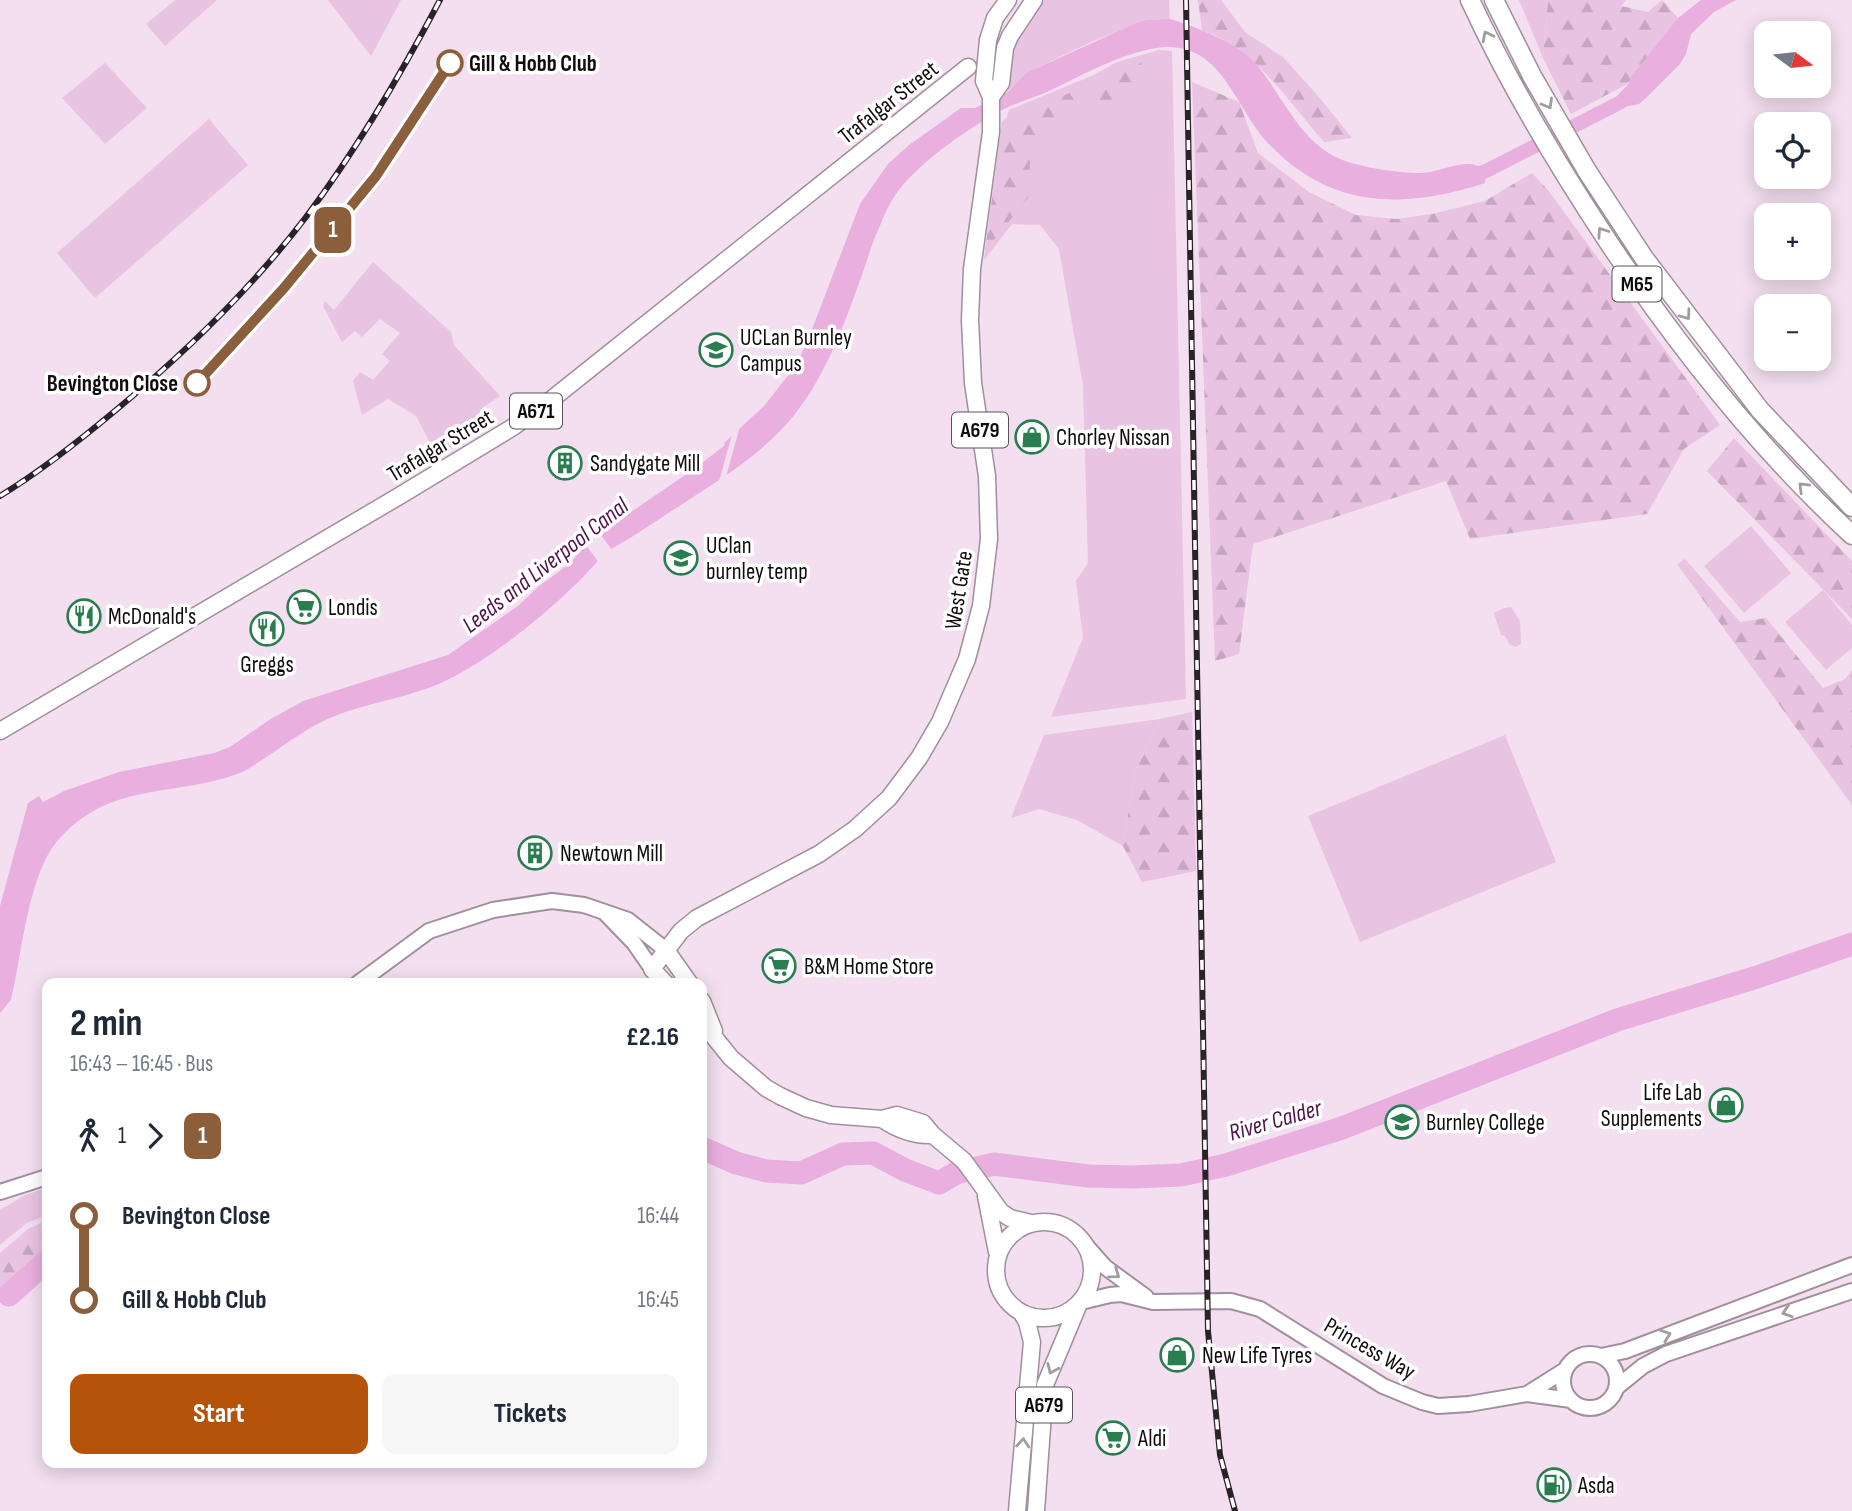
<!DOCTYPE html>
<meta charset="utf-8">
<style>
:root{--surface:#fff;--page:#f6f6f7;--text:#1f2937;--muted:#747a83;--accent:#b45309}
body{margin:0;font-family:"Sofia Sans Condensed",sans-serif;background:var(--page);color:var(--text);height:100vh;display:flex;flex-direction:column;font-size:26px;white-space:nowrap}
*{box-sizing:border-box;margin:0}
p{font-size:23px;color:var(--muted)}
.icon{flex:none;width:38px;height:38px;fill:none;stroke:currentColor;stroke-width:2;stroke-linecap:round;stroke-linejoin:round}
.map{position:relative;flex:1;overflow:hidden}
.details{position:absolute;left:42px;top:978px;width:665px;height:490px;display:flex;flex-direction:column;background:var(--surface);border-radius:14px;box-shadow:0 4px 18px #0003}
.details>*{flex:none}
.badge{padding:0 14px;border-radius:10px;font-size:24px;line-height:46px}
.needle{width:46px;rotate:105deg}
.buttons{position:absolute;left:1754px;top:21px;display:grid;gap:14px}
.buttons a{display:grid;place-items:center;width:77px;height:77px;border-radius:14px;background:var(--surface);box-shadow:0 4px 18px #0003;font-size:35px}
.map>.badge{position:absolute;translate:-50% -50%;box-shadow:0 0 0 4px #fff}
.legs{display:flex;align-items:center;gap:10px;height:77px;padding:0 28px;font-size:23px}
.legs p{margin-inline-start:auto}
.summary{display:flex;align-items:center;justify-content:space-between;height:119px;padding:0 28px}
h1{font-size:38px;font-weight:700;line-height:52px}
.cta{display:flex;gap:14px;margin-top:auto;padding:14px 28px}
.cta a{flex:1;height:80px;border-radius:14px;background:var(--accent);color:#fff;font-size:28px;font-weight:700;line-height:80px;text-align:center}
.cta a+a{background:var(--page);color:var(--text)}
ul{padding:0 28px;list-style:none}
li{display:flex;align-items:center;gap:24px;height:84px;font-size:26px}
li i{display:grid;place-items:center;width:10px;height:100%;margin:0 9px;background:currentColor}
li i::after{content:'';width:18px;height:18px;margin:-9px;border:5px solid;border-radius:50%;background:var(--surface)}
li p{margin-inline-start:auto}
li:first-child i{background:linear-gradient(#0000 50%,currentColor 0)}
li:last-child i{background:linear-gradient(currentColor 50%,#0000 0)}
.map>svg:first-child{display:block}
.green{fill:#e8c3e2}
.forest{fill:url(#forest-firs)}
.water{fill:#e8afdf}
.pier{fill:#f3dfef}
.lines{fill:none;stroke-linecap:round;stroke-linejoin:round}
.canal{stroke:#e8afdf;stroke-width:14}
.river{stroke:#e8afdf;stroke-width:23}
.secondary-casing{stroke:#a08f9d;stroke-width:18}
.primary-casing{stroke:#a08f9d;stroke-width:19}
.motorway-casing{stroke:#a08f9d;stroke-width:21}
.secondary{stroke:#fff;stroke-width:14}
.primary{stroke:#fff;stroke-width:16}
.motorway{stroke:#fff;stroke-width:18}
.rail-casing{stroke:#2a2229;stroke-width:6}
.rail{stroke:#fff;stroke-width:3.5;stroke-dasharray:10;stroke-linecap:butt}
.oneway{stroke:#a09d9f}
.line-1-casing{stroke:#fff;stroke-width:16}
.line-1{stroke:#8b5e3c;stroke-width:10}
.stop-1-dot{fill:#fff;stroke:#8b5e3c;stroke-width:3.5}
.labels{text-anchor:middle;stroke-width:7;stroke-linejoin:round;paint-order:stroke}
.shield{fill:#fff;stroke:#585458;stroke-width:2}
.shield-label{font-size:21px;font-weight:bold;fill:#110b10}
.stop-label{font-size:23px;font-weight:bold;fill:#110b10;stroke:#fff;text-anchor:start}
.street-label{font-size:23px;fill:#110b10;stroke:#fff}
.poi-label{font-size:23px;fill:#110b10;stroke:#fff;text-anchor:start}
.water-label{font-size:24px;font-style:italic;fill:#52104c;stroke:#fff}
</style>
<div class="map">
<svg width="1852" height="1511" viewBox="0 0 1852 1511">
<defs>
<pattern id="forest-firs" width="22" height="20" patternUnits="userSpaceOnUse" patternTransform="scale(1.75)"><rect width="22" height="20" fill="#e8c3e2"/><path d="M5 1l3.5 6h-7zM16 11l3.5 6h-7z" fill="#c6a6c1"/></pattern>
</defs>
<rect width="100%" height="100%" fill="#f3dfef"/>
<path class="green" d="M175,0H217L165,46L146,24Z
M328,0H401L371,56Z
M1045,0H1169L1170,19L1146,20L1091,42L1026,73L1008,92L1012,49Z
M1519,0H1548L1543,58Z
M1159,50L1172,51L1186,699L1051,717L1083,638L1076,581L1088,563L1083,386L1059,249L1040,225L1012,224L984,260L1002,122L1007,117L1009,110L1094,75L1117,62Z
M105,63L147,108L105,144L62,98Z
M209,119L248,165L95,298L57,253Z
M373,262L451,332L454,345L500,396L482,408L460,444L435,452L416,416L388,399L362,415L353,381L360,372L373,380L390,361L382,354L400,333L380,319L362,337L355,331L342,342L323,306L325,301L334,310Z
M1751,526L1791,573L1744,613L1704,566Z
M1823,590L1852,625V648L1826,670L1785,622Z
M1511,607L1520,621L1521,644L1516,647L1510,645L1505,636L1501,635L1494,613L1504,608Z
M1160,719L1135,772L1123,846L1077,820L1039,809L1011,818L1044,735Z
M1505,735L1556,862L1360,942L1308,816Z
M47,1188V1215L27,1223L0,1245V1210L25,1195Z"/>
<path class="forest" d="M1198,0H1221L1245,32L1283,57L1319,97L1352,138L1324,142C1288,101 1255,48 1202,30Z
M1548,0H1626L1621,6L1648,12L1662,0L1678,18L1627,84L1571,114L1543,58Z
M1141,63L1151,84L1138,95L1084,107L1038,130L1030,162L1028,198L985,251L1001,131L1023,119L1027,111Z
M1192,82L1239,102L1258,153L1309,192L1356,215L1396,219L1432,214L1485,201L1532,173L1548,190L1720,425L1684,449L1647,514L1470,539L1446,481L1253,544L1239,654L1215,661Z
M1734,438L1852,561V619L1707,471Z
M1685,559L1740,622L1766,618L1823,688L1845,679L1852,670V805L1677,564Z
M1192,712L1196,871L1142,882L1123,846L1135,772L1160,719Z
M47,1220V1255L0,1289V1253L28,1229Z"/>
<path class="water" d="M1701,0H1736L1714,12L1691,34L1686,54L1680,64L1648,96L1639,104L1624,107L1621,102L1631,77L1678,18Z
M1170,19C1196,27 1237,42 1255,63C1283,95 1298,140 1340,159C1359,167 1398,173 1419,173C1442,174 1466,154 1486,171L1485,183C1405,209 1331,210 1269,144C1232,105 1221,34 1150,49C1114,57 1080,76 1047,92C1033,98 1018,102 1004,109C970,127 922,160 898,191C890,202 884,215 879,228C871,245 866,265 859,283C843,328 825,376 795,414C764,453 722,478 681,505C657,520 635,536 611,549C597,560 587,574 574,586C538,620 499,652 455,676C419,696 378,700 340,714C311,724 288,743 262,760C255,764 248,770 240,773C173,798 113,780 59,839C28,873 22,955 11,1000L0,1013V906L28,803L39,796L43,802L64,791L119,772L214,753L230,747L269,720L303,701L448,655L518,606L538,587L569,564L586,545L603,531L697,467L725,445L724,443L764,406L794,368L806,345L860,204L888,164L909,145L961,108H975L1008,92L1026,73L1134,24L1146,20Z"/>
<path class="pier" d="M740,426L725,481L718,485L733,431Z
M600,534L613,551L599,563L586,545Z"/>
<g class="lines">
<path class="canal" d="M1468,177L1486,171L1621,102L1634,88"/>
<path class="river" d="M702,1148L736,1163L766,1171L801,1173L843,1154L873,1153L905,1170L939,1183L956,1173L994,1164L1088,1176L1132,1177L1181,1175L1226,1165L1342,1128L1617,1020L1757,977L1852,944
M9,1295L47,1261"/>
<defs>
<path id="secondary" d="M606,914L634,943L652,969
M357,984L429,931L493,910L552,901L584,905L628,920L666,950
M0,1192L47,1177
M1082,1241L1105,1267L1146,1297
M1081,1302L1110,1295L1121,1294L1153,1302L1231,1301L1260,1309L1383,1386L1422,1402L1438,1406L1469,1404L1527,1394L1565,1370
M1563 1381a27 27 0 1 1 54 0a27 27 0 1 1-54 0Z
M1601,1356L1625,1351L1852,1265
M1616,1388L1643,1366L1666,1354L1852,1291
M1527,1394L1571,1400"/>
<path id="primary" d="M991,97L1001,83L1005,48L1010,36L1034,0
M0,731L401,495L513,427L552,399L968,67
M666,950L690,984
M666,984L652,969L681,931L697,918L819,854L855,829L889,798L919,758L940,722L967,659L981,606L989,539L987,476L973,383L970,320L972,269L991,132V97L984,81L988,40L995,18L1008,0
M702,1001L714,1031
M702,1022L731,1058L766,1088L780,1096L806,1108L831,1115L882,1119L897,1115L923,1123L933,1135L964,1161L1001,1212L1010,1218L1031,1223
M882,1119C898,1130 914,1136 933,1135
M986,1196L997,1252
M996 1270a48 48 0 1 1 96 0a48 48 0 1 1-96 0Z
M1017,1511L1032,1342L1027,1322L1021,1312
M1036,1511L1045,1385L1078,1306"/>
<path id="motorway" d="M1470,0C1509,84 1556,163 1607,240C1678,347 1758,448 1852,535
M1494,0L1532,76L1587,171L1644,258L1760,410L1852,507"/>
</defs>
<use href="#secondary" class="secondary-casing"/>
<use href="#primary" class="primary-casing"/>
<use href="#motorway" class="motorway-casing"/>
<use href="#secondary" class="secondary"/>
<use href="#primary" class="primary"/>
<use href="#motorway" class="motorway"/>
<defs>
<path id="rail" d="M1186,0L1208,1331L1220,1455L1235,1511
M0,496C41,471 79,441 116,410C185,353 251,289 306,217C357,149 400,76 440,0"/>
</defs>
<use href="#rail" class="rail-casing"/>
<use href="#rail" class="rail"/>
</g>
<defs><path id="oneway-chevron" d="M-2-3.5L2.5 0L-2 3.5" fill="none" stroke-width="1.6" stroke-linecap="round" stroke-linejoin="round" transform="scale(1.75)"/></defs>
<g class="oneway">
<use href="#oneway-chevron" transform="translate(1487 36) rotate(-117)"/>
<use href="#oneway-chevron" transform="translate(1548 104) rotate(60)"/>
<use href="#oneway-chevron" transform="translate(1602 232) rotate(-124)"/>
<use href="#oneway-chevron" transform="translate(1686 315) rotate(54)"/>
<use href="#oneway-chevron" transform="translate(1803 487) rotate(-135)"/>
<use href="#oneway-chevron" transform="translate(1115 1274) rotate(36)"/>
<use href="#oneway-chevron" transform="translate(1787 1312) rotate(162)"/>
<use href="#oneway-chevron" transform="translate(1666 1335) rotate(-20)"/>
<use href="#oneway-chevron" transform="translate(1052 1369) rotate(114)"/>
<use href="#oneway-chevron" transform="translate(1023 1443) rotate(-85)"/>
</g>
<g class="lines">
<defs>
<path id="line-1" d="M197,383L284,288L376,176L450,63"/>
</defs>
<use href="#line-1" class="line-1-casing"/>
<use href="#line-1" class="line-1"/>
</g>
<defs>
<symbol id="university-ring" viewBox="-11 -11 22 22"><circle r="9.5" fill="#fff" stroke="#2a7d4f" stroke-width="1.5"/><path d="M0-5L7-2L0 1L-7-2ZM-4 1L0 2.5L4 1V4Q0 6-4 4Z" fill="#2a7d4f"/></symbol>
<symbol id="shop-ring" viewBox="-11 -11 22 22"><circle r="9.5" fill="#fff" stroke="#2a7d4f" stroke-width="1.5"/><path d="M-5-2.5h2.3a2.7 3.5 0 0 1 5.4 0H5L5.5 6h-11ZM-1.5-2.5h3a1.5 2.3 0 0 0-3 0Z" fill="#2a7d4f"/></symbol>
<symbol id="building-ring" viewBox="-11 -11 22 22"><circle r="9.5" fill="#fff" stroke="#2a7d4f" stroke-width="1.5"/><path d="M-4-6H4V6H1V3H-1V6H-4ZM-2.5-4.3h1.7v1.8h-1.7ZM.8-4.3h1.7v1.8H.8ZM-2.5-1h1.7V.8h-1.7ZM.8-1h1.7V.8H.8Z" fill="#2a7d4f"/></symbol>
<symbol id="supermarket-ring" viewBox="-11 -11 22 22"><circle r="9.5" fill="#fff" stroke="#2a7d4f" stroke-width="1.5"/><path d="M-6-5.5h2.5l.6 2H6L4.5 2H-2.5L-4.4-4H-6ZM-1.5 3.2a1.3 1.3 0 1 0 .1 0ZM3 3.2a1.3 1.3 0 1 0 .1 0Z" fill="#2a7d4f"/></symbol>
<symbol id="restaurant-ring" viewBox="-11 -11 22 22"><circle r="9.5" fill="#fff" stroke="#2a7d4f" stroke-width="1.5"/><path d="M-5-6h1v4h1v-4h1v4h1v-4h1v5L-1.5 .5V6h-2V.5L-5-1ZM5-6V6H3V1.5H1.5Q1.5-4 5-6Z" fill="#2a7d4f"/></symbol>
<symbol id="fuel-ring" viewBox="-11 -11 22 22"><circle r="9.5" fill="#fff" stroke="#2a7d4f" stroke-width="1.5"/><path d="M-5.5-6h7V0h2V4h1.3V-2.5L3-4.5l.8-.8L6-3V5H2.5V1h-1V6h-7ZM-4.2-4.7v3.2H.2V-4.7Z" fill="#2a7d4f"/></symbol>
</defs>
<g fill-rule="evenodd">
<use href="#university-ring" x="697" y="331" width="38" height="38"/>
<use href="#shop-ring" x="1013" y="418" width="38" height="38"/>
<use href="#building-ring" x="546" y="444" width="38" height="38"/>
<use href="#university-ring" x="662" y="539" width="38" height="38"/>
<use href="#supermarket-ring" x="285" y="588" width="38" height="38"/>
<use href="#restaurant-ring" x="65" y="597" width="38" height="38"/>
<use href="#restaurant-ring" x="248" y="610" width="38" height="38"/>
<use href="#building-ring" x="516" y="834" width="38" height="38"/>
<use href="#supermarket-ring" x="760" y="947" width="38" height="38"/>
<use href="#shop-ring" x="1707" y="1086" width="38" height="38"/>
<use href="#university-ring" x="1383" y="1103" width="38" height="38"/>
<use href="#shop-ring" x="1158" y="1336" width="38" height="38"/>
<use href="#supermarket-ring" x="1094" y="1419" width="38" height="38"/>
<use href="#fuel-ring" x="1535" y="1466" width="38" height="38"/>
</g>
<g class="stop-1-dot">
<circle cx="450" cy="63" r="12"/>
<circle cx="197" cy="383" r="12"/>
</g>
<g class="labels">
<g class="shield">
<rect x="1612.5" y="266.5" width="49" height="35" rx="5"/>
<rect x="510" y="393.5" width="52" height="35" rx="5"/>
<rect x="952" y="412.5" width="56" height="35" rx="5"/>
<rect x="1016" y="1387.5" width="56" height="35" rx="5"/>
</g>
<g class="shield-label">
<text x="1637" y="291">M65</text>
<text x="536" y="418">A671</text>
<text x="980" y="437">A679</text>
<text x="1044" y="1412">A679</text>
</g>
<g class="stop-label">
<text x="469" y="71">Gill &amp; Hobb Club</text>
<text x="178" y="391" text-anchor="end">Bevington Close</text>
</g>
<g class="street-label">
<text transform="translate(888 102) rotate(-38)" y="8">Trafalgar Street</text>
<text transform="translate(440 445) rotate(-31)" y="8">Trafalgar Street</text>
<text transform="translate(958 590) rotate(-81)" y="8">West Gate</text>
<text transform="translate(1370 1348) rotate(30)" y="8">Princess Way</text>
</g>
<g class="poi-label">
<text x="740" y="345">UCLan Burnley<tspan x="740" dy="26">Campus</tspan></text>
<text x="1056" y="445">Chorley Nissan</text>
<text x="590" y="471">Sandygate Mill</text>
<text x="706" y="553">UClan<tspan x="706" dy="26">burnley temp</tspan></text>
<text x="328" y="615">Londis</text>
<text x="108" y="624">McDonald's</text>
<text x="267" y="672" text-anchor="middle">Greggs</text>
<text x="560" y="861">Newtown Mill</text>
<text x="804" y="974">B&amp;M Home Store</text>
<text x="1702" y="1100" text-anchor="end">Life Lab<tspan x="1702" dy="26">Supplements</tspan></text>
<text x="1426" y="1130">Burnley College</text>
<text x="1202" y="1363">New Life Tyres</text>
<text x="1138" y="1446">Aldi</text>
<text x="1578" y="1493">Asda</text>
</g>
<g class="water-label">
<text transform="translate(545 565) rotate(-38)" y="8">Leeds and Liverpool Canal</text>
<text transform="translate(1275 1120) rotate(-16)" y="8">River Calder</text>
</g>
</g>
</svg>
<div class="buttons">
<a><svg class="needle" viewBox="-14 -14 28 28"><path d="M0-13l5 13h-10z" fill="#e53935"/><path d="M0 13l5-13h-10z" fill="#747a83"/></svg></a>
<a><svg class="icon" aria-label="locate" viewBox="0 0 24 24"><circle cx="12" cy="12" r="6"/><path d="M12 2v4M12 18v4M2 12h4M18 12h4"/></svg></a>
<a>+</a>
<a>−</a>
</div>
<b class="badge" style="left:333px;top:230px;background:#8b5e3c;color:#fff">1</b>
<section class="details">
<div class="summary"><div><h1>2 min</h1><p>16:43 – 16:45 · Bus</p></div><b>£2.16</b></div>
<div class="legs"><svg class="icon" aria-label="walk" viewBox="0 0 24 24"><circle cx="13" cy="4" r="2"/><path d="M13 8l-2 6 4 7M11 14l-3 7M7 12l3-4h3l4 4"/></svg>1<svg class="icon" aria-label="forward" viewBox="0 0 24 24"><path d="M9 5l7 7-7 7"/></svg><b class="badge" style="background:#8b5e3c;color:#fff">1</b></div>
<ul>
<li><i style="color:#8b5e3c"></i><b>Bevington Close</b><p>16:44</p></li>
<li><i style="color:#8b5e3c"></i><b>Gill &amp; Hobb Club</b><p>16:45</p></li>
</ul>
<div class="cta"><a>Start</a><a>Tickets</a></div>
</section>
</div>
